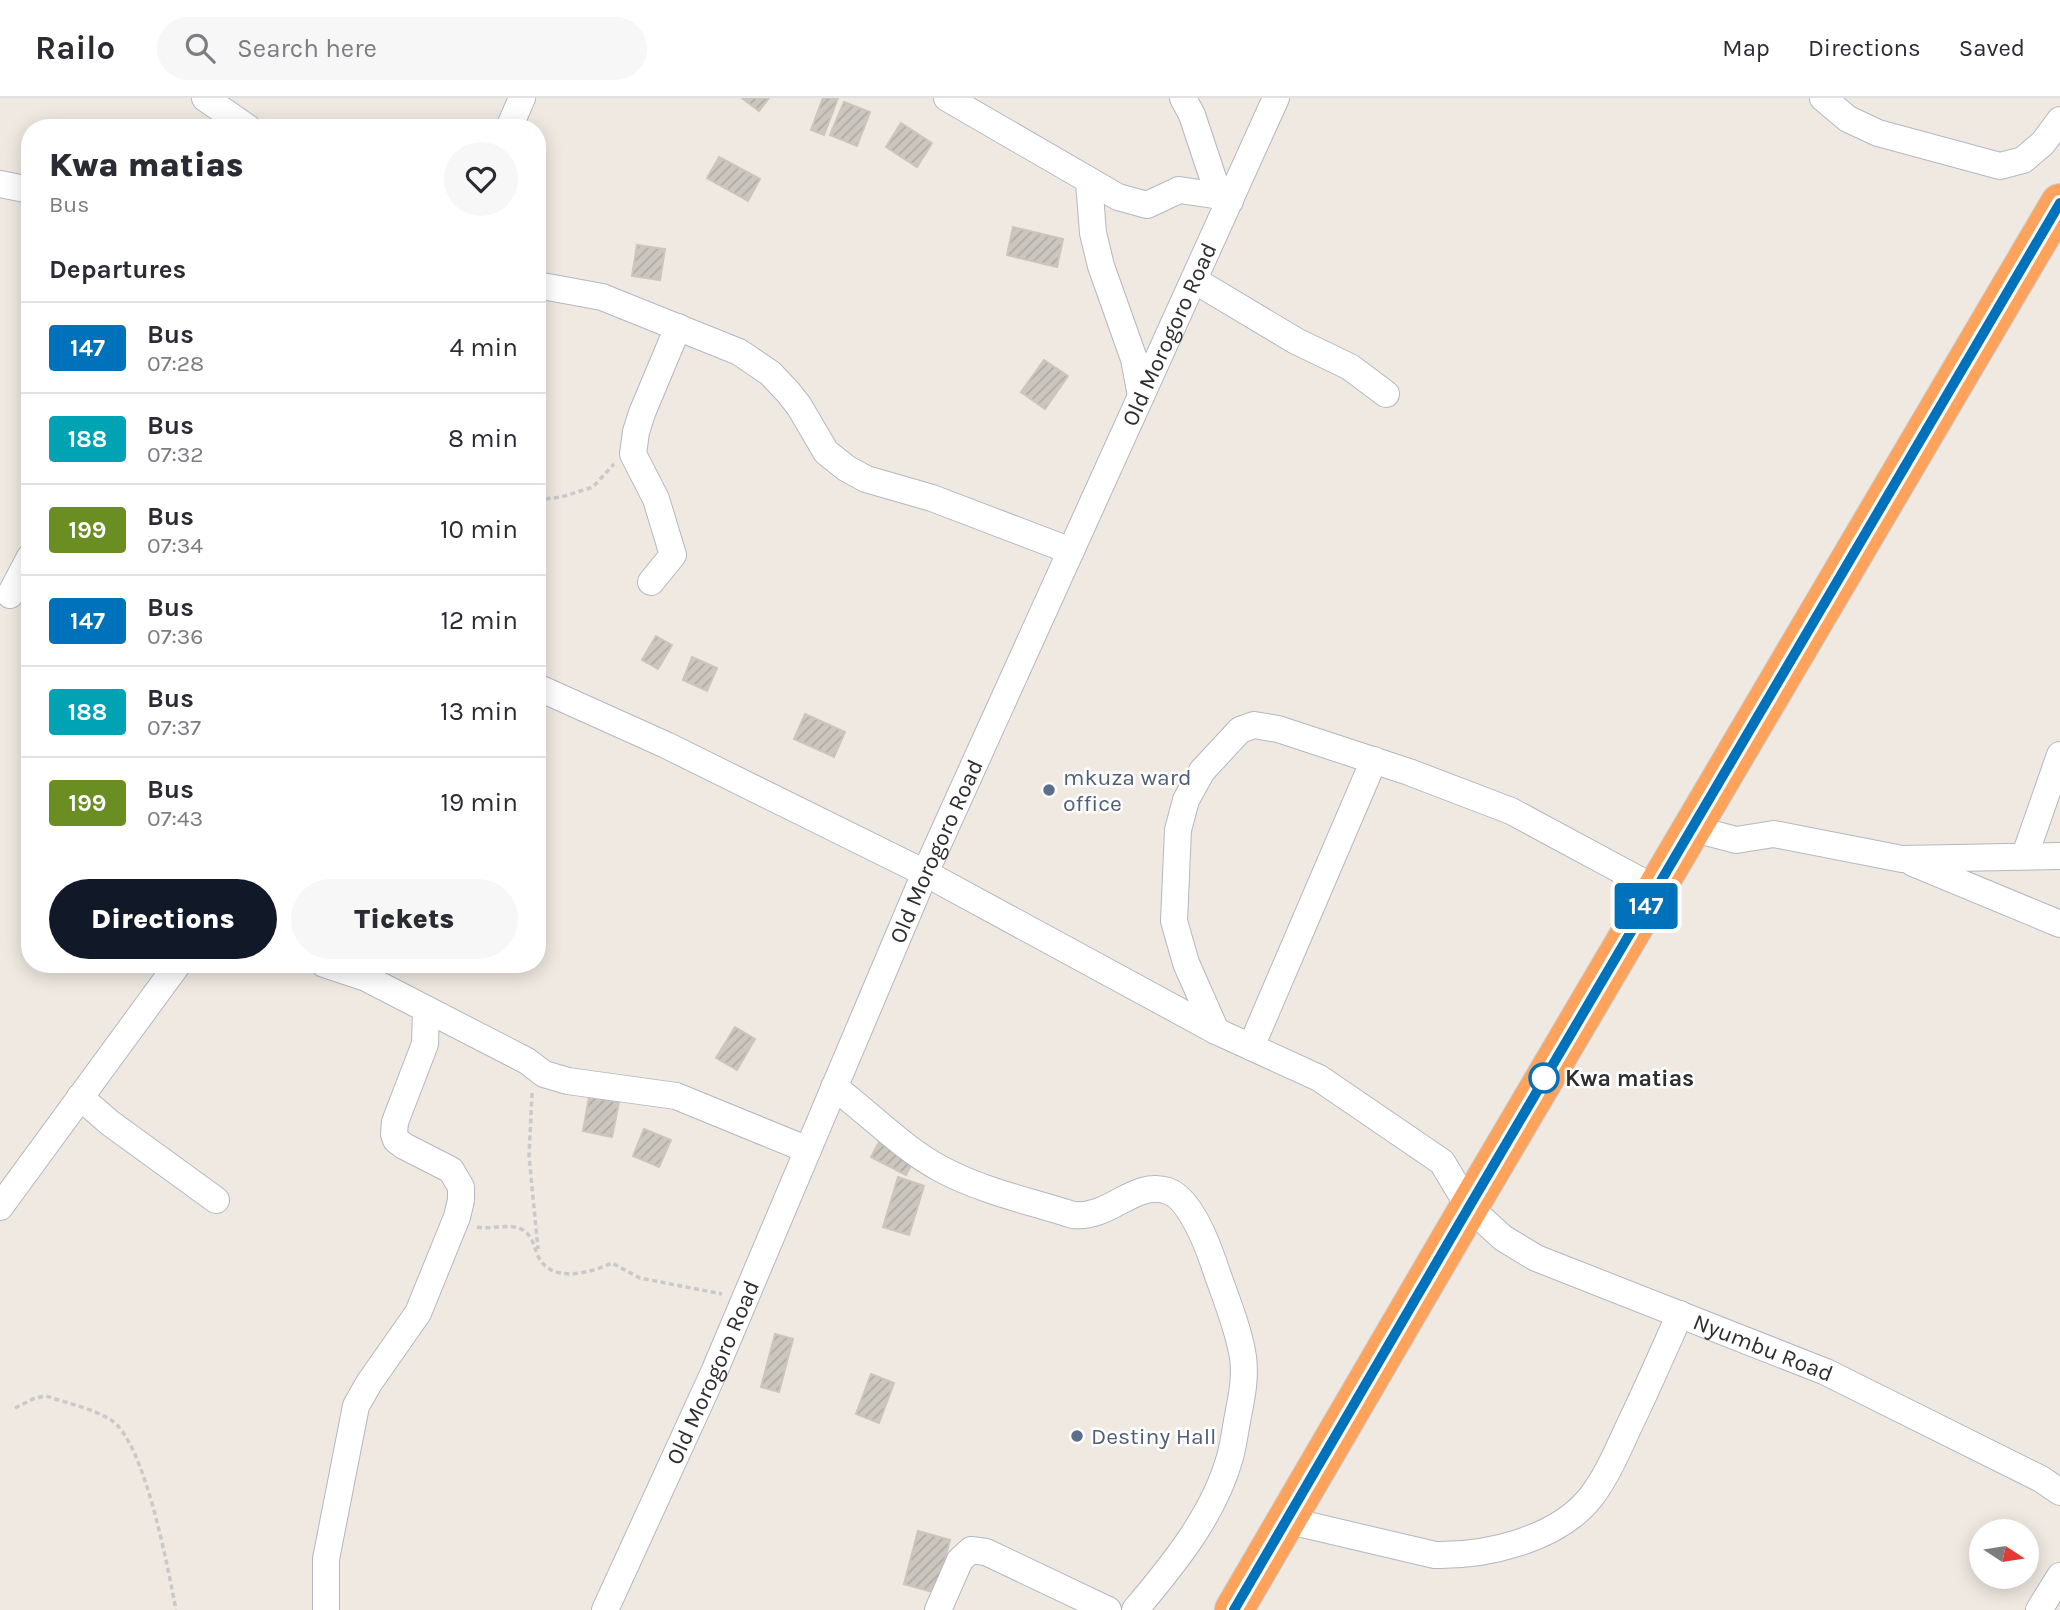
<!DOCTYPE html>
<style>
:root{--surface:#fff;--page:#f7f7f7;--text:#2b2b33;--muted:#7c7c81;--line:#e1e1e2;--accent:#111827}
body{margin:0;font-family:Karla,sans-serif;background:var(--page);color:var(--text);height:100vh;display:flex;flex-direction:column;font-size:26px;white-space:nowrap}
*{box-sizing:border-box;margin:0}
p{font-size:23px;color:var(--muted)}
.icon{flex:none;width:38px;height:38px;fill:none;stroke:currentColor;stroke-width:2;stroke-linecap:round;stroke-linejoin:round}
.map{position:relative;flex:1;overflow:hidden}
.side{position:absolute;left:21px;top:21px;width:525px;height:854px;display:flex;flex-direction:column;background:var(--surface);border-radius:28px;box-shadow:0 4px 18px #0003}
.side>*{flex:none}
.badge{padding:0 14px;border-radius:5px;font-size:24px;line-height:46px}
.needle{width:46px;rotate:102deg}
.fabs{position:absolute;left:1969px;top:1421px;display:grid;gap:14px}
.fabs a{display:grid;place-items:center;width:70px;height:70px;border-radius:50%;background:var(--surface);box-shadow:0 4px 18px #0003;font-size:35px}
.map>.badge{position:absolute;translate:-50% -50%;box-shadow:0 0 0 4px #fff}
h2{padding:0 28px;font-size:26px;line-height:63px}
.round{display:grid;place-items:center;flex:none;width:74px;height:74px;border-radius:37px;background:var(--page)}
.overview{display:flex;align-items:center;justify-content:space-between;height:119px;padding:0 28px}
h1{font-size:33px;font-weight:800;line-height:52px}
.cta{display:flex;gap:14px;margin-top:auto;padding:14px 28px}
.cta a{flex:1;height:80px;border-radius:42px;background:var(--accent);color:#fff;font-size:28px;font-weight:800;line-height:80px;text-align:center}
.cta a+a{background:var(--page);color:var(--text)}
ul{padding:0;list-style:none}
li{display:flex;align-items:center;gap:21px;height:91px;padding:0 28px;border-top:2px solid var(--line)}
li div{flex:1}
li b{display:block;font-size:26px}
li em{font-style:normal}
li .badge{min-width:77px;font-weight:700;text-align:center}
header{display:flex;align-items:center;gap:42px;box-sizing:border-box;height:98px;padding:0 35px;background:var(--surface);border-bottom:2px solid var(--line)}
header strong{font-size:33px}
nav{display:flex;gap:38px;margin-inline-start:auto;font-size:24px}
.search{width:490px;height:63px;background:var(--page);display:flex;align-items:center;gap:18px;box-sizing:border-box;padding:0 24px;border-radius:38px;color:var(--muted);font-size:26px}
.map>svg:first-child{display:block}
.building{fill:url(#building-hatch);stroke:#cbc5ba;stroke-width:2}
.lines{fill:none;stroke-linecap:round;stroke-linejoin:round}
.minor-casing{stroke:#b4b7c1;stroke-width:28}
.highway-casing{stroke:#c9c9c9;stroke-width:40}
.path{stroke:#c9c9c9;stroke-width:3.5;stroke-dasharray:5 3.5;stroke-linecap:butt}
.minor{stroke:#fff;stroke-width:26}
.highway{stroke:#ffa35c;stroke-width:38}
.line-casing{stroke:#fff;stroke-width:16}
.line{stroke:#0072bc;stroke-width:10}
.service-dot{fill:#5c6f8a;stroke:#fff;stroke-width:2.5}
.stop-dot{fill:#fff;stroke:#0072bc;stroke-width:3.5}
.labels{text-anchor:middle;stroke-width:5;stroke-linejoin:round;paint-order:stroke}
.street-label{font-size:23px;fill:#2e2e2e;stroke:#fff}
.service-label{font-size:23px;fill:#4e5e75;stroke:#fff;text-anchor:start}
.stop-label{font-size:23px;font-weight:bold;fill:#2e2e2e;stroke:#fff;text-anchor:start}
</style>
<header>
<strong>Railo</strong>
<div class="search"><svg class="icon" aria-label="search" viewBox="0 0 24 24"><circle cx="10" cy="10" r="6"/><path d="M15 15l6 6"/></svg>Search here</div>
<nav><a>Map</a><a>Directions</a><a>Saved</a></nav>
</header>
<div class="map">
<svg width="2060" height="1512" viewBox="0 0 2060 1512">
<defs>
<pattern id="building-hatch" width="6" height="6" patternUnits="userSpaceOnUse" patternTransform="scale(1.75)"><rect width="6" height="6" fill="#cbc7bf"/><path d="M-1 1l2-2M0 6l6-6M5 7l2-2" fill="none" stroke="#afaba4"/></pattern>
</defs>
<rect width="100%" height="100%" fill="#efe9e1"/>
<path class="building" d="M742,0H769L759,13Z
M823,0H838L824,37L811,32Z
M844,4L870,14L857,48L830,37Z
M901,25L932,45L917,69L886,49Z
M719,59L760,81L748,103L707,80Z
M1013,129L1063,141L1057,169L1007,157Z
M637,147L665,151L660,182L632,178Z
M1044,262L1068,278L1045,311L1021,294Z
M656,538L672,547L658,571L642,562Z
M692,559L717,570L707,593L683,582Z
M805,616L845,634L834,659L794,641Z
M735,929L755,941L737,972L716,960Z
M589,999L619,1004L612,1039L583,1033Z
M644,1031L671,1042L659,1069L633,1058Z
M879,1044L914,1062L906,1077L871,1059Z
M898,1079L924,1088L909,1137L883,1129Z
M775,1236L793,1241L779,1294L761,1289Z
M871,1276L894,1285L879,1325L856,1316Z
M918,1433L950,1442L936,1495L904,1486Z"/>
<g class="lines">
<defs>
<g id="minor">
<path d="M205,0L248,30"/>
<path d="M947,0L1118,99L1147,107L1179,92L1214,97L1230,103"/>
<path d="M1183,0L1192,17L1219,98"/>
<path d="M1823,0L1848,21L1878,35L2000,68L2023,62L2043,45L2060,22"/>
<path d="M509,30L522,0"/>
<path d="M1089,84L1093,135L1101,168L1134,261L1141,298"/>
<path d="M0,86L30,92"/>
<path d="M1194,182L1296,243L1350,269L1386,296"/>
<path d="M537,187L602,199L739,254L770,275L788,294L799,308L826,354L846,370L866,381L932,400L1071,453"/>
<path d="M651,484L673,457L656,401L633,356L636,334L642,315L678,229"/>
<path d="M10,497L30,459"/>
<path id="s1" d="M537,589L666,647L925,775L1216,933L1319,980L1442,1064L1469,1109L1503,1140L1536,1160L1826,1274L2041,1381L2060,1394"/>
<path d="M1691,730L1736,742L1774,736L1902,761L2060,758"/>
<path d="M2025,757L2060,657"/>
<path d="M1913,765L2060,826"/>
<path d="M324,866L366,880L527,963L544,976L568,983L676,998L808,1052"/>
<path d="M1216,933L1186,865L1174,823L1178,732L1186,702L1202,673L1240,632L1254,627L1278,631L1409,674L1511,713L1656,791"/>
<path d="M1251,949L1374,662"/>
<path d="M834,989C870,1016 902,1050 941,1071C982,1093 1029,1103 1073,1117C1111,1121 1133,1082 1168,1093C1189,1100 1206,1143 1213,1163C1223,1194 1238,1227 1243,1259C1246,1281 1241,1302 1237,1323C1235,1335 1233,1348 1230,1359C1214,1417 1173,1467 1135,1512"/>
<path d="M80,999L110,1025L216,1102"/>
<path d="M0,1109L178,866"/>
<path d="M1286,1422L1435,1457C1486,1458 1557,1442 1591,1399C1607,1378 1618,1352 1629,1328C1647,1291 1663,1254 1680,1216"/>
<path d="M326,1512V1461L356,1308L369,1285L418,1215L457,1119L461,1102V1089L451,1072L404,1048L396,1042L394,1036L395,1024L425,946L426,912"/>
<path id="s2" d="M605,1512L714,1274L925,775L1276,0"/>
<path d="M938,1512L960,1462L971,1452L986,1454L1108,1512"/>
<path d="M2039,1512L2060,1478"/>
</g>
<path id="highway" d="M1234,1512L1469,1109L2060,105"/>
</defs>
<use href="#minor" class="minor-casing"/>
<use href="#highway" class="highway-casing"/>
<path class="path" d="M537,402L561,399L593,389L614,366
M532,995L529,1058L538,1151
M477,1129C492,1132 507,1125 521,1131C533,1137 533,1147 538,1158C551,1186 590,1175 612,1165L640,1180L722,1196
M15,1310L35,1300L46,1298C66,1305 92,1310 111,1322C145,1344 168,1471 176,1512"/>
<use href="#minor" class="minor"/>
<use href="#highway" class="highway"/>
</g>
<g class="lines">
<defs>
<path id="line" d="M1234,1512L1469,1109L2060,105"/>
</defs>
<use href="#line" class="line-casing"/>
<use href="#line" class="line"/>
</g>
<g class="service-dot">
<circle cx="1049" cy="692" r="7"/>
<circle cx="1077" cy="1338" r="7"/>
</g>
<circle class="stop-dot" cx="1544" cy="980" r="14"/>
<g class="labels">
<g class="street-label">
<text dy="8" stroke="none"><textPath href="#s2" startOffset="1395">Old Morogoro Road</textPath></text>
<text dy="8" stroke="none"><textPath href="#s2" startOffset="828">Old Morogoro Road</textPath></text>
<text dy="8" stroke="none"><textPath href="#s1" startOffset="1405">Nyumbu Road</textPath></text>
<text dy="8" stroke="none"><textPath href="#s2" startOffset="261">Old Morogoro Road</textPath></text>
</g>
<g class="service-label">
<text x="1063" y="687">mkuza ward<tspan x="1063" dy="26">office</tspan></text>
<text x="1091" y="1346">Destiny Hall</text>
</g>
<g class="stop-label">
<text x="1565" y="988">Kwa matias</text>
</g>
</g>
</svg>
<div class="fabs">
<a><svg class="needle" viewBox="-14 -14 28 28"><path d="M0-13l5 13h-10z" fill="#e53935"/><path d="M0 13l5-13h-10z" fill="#7c7c81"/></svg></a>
</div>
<b class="badge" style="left:1646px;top:808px;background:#0072bc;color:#fff">147</b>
<section class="side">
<div class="overview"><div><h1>Kwa matias</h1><p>Bus</p></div><a class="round"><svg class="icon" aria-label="heart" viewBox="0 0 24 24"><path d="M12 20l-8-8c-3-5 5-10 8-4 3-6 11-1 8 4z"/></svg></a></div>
<h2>Departures</h2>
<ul>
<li><span class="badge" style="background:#0072bc;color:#fff">147</span><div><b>Bus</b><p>07:28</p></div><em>4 min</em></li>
<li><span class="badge" style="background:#00a3b4;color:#fff">188</span><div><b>Bus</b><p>07:32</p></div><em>8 min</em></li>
<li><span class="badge" style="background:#6b8e23;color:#fff">199</span><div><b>Bus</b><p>07:34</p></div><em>10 min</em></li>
<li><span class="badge" style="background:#0072bc;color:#fff">147</span><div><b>Bus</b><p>07:36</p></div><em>12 min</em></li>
<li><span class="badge" style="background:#00a3b4;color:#fff">188</span><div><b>Bus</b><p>07:37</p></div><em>13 min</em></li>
<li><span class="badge" style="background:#6b8e23;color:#fff">199</span><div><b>Bus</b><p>07:43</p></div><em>19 min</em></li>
</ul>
<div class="cta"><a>Directions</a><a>Tickets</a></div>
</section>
</div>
